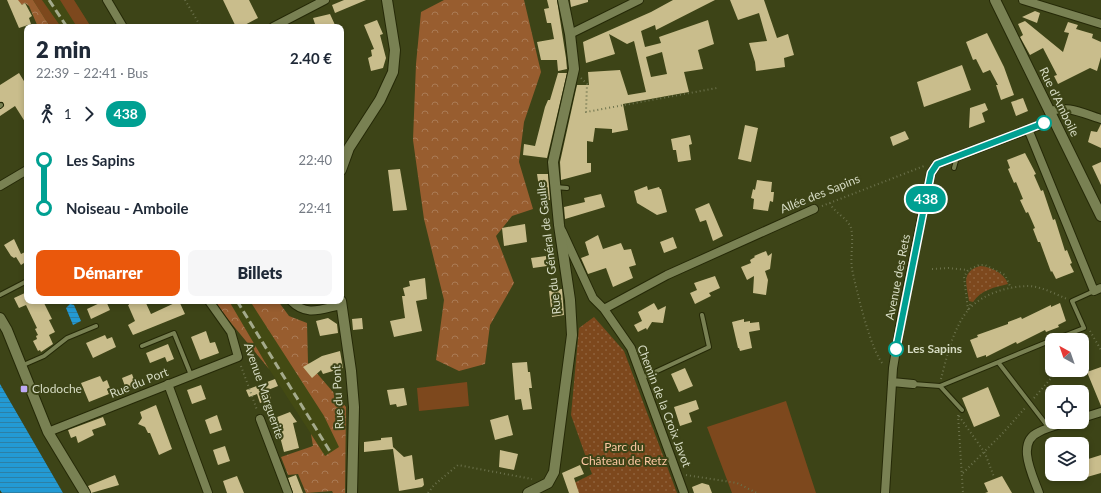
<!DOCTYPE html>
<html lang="fr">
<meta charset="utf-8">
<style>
:root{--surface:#fff;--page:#f6f6f7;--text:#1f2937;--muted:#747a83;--accent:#ea580c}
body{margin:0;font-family:Lato,sans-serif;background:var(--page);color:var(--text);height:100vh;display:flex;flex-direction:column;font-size:15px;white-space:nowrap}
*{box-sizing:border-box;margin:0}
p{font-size:13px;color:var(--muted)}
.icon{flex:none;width:22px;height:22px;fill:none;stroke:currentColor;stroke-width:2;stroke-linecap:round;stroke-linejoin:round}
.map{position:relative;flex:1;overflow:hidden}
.sheet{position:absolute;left:24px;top:24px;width:320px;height:280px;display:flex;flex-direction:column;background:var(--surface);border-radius:8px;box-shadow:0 2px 6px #0003}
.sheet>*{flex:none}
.badge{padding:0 8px;border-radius:13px;font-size:14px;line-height:26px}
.needle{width:26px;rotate:320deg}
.controls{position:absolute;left:1045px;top:333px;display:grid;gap:8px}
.controls a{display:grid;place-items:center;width:44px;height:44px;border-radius:8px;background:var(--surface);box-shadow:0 2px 6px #0003;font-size:20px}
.map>.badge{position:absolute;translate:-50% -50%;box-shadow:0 0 0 2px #fff}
.legs{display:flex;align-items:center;gap:6px;height:44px;padding:0 12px;font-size:13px}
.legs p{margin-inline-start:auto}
.overview{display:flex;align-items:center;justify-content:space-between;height:68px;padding:0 12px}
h1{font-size:22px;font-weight:800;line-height:30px}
.button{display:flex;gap:8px;margin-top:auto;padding:8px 12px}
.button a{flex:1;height:46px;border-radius:8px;background:var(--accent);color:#fff;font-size:16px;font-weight:800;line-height:46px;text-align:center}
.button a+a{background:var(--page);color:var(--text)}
ul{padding:0 12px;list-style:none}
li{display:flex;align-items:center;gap:14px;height:48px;font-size:15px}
li i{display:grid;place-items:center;width:6px;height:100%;margin:0 5px;background:currentColor}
li i::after{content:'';width:10px;height:10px;margin:-5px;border:3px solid;border-radius:50%;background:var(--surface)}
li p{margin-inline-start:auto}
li:first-child i{background:linear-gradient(#0000 50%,currentColor 0)}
li:last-child i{background:linear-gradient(currentColor 50%,#0000 0)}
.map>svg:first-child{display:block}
.built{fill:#434a13}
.green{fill:#7d481d}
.forest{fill:url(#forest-crowns)}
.park{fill:url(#park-dots)}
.water{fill:url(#water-rules)}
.building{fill:#c9bd8c;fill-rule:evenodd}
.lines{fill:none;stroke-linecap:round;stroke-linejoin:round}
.lane-casing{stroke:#252907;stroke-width:6}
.street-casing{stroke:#252907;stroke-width:10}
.secondary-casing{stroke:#252907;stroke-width:12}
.path{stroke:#6c724c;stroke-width:2;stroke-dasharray:1 3;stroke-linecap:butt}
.lane{stroke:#798153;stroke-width:4}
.street{stroke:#798153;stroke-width:8}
.secondary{stroke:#798153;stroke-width:10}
.rail{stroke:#a4aa8b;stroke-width:3;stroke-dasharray:8 4;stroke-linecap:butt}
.line-1-casing{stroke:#fff;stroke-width:9}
.line-1{stroke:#00a092;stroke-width:6}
.stop-1-dot{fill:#fff;stroke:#00a092;stroke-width:2}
.poi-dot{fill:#bea9f5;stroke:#3d4417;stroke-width:1.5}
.labels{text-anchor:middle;stroke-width:4;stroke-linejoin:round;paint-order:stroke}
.street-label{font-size:12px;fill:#d6dbc3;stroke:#3d4417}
.stop-label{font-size:12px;font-weight:bold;fill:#d6dbc3;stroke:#3d4417;text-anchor:start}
.poi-label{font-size:12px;fill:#d6dbc3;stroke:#3d4417;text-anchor:start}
.park-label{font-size:12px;fill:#fcc7a2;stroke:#3d4417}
</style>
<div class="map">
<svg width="1101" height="493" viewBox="0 0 1101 493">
<defs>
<pattern id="forest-crowns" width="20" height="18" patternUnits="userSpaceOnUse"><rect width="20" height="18" fill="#985d2f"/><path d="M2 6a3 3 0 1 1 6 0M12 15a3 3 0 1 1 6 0" fill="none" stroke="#aa7b55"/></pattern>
<pattern id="park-dots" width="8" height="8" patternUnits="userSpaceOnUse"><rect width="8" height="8" fill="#7d481d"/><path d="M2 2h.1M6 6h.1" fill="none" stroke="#8f623c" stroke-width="1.8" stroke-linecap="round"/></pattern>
<pattern id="water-rules" width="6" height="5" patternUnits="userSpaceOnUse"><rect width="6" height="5" fill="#239ad4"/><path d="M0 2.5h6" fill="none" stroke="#2c80a6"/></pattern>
</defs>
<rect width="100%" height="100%" fill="#3d4417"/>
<path class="built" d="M17,0H74L91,27H38L29,6L25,3L22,5Z
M215,301H255L346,407L345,452L316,463L311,434L269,369Z"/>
<path class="green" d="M33,0H42L61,27H50Z
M60,0H74L91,27H77Z
M467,382L469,406L419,411L417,388Z
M786,401L816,493H732L707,427Z"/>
<path class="forest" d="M17,0H33L50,27H38L29,6L25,3L22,5Z
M444,0H524L541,72L524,122L519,162L533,209L512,216L496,236L514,283L490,325L485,364L459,371L436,360L444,300L424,219L413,140L416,64L421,12Z
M215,301H229L269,369L217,306Z
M250,301H278L289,316L307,323L308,363L346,407L345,493H333L332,491L306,493L298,474L288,475L281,457L313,446L311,434L325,456L339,447L324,416Z"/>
<path class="park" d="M980,266C992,267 1004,273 1008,284C995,287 981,290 973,302L969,301C967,285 960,272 980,266Z
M594,317L624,351L677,493H577L574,483L592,474L571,415L579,328Z"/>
<path class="water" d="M70,304L74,305L81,321L73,325L66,308Z
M0,384L63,493H2L0,490Z"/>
<path class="building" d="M7,0H18L22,5L25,3L32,16L29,18L31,24L19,28Z
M223,0H249L258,18L241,27H236Z
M344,0H366L335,13L332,5Z
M547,0H557L566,58L567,69L558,71L557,60H541L537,42L554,39L551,23H547L544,9L549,8Z
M570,0H588V2L571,7Z
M673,0H715L656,30L655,25L641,31L645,47L661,43L659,37L708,20L714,44L698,50L703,69L684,72L689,92L623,104L628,130L612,133V129L595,128L593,142L587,141V163H591V172L561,180L560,162L577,85H589L588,72L620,70L628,95L646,92L634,41L627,44L609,34L615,54L586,63L583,42L651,12ZM662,52L667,74L651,77L646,57Z
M730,0H764L777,38L788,34L794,55L784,58L785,67L756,71L755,62L749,43L767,41L759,13L738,20Z
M1035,11L1040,13L1037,23L1022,17Z
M330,14L335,25L316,27L313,18Z
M377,20L383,34L380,35L386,58L383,68L371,71L368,58L372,56L371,50L374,49L364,25Z
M1025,21L1063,52L1069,33L1064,32L1068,22L1078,25L1076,29L1093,34L1092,38L1101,42V57L1097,71L1090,68L1058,84L1054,76L1057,75L1043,48L1030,55L1020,37L1023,35L1018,24Z
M987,33L1004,67L1014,95L1001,100L996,85H998L990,70L983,73L976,59L973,60L966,42Z
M962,65L971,90L924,107L917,82Z
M19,73L27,86V125L15,106L0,116V109L4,106L3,102H0V85Z
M558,73H567L547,158L523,155L524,144L535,146L545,107L548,100H550Z
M1023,98L1028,111L1016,116L1011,102Z
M985,103L988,110L982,113L985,122L969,128L970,108Z
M1101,124V148L1088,142L1091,131L1097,132Z
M745,125L758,128L751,162L738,159Z
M905,131L909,139L893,146L890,137Z
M690,135L692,144L689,145L691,160L678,162L676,150H673L671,139Z
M1025,153L1036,174L1034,175L1041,191L1043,190L1053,220L1055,219L1065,251L1067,250L1072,263L1070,264L1074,272L1056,279L1052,271L1051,272L1040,242H1038L1033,229L1035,228L1028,212L1026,213L1020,200L1023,199L1016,182L1014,183L1008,169L1010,168L1007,160Z
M1101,162V185L1092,166Z
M400,169L407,210L393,211L388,170Z
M537,174H548L550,200L541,201Z
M757,180L772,182L771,192H774L773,202L770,201L768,211L753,209L754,199L751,198L753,189L755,190Z
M647,186L648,190L659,187L660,189H661L667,212L657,215L637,203L634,191Z
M601,194L605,207L565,219L564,207L585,202L584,198Z
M709,203L723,236L713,241L706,220L700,222L695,209Z
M525,224L527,242L504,246L502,228Z
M598,235L603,249L621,243L624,250L631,249L636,265L629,267L633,278L613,287L606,268L588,274L581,258L589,255L585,242Z
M673,237L677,248L664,253L660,242Z
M14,239L21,254L27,251V261L21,265L16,257L14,258L11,256L4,245Z
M766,251L768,256L772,253L770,269L765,271L768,280L766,295L753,293L754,276L747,280L741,267L751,263L750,260L755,257L754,256Z
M546,256L547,266L533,268L531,258Z
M715,276L720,288L709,293L711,296L695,304L690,293L697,290L694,283Z
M425,278L427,299L416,301L422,331L394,337L390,321L405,318L402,296H405L403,288L410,286L409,281Z
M562,289L564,315L552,317L549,291Z
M27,292V301H43L52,319L49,320L55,332L49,335L53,344L41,352L40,350L38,351L33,341L37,339L36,336L38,335L35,329L37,328L26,305L19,308L14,298Z
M104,301H106L110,310L91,319L87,309Z
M128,301H145L151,314L179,301L185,314L133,335L128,325L135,321L128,305H129Z
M654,303L658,310L666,306L663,323L652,322L647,330L646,328L638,332L634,325L642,321L638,312Z
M1060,303L1066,321L1058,325L1059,327L1046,332L1045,330L1017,344L1016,342L986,357V355L977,358L970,340L978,337L977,335L1008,324V322L1021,317L1022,319L1051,305V307Z
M328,318L337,324L338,333L320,336L316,321Z
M362,318L363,329L353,330L352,319Z
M744,319V322L750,321V323L759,322L760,330L749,332L752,348L740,351L739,348H738L732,322Z
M206,331L210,343L215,342L219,353L200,360L191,337Z
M105,335L107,339L112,337L116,347L93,358L86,343Z
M168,344L174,359L167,362L165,357L150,363L146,353Z
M340,351L343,368L323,374L321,370L312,378L303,367L322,356Z
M527,362L528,372H530L532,388H529L532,409L523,410L521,399L515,400L512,363Z
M1101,367V406L1087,372Z
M685,368L693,386L679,392L671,374Z
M132,374L136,385L126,389L122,378Z
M100,376L103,382L107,380L110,388L107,389L109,394L89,402L81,383Z
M275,379L278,386L268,390L271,399L260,403L257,394L249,397L246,390Z
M201,385L206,399L192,404L187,390Z
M988,387L1000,416L974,427L962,398Z
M404,388L407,405L397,407L396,404L390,405L387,390Z
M696,400L699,409L689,413L692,422L680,426L674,407Z
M156,405L172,449L159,455L150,433H148L145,427L138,424L142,418L140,412Z
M290,412L297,422L293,423L299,448L284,452L278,429H276L272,419Z
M217,415L222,430L210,434L205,420Z
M508,415L513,435L495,440L490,420Z
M103,417L106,425L92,430L94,435L78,443L76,436L71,438L68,430Z
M392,437L393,447L404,457L412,455L415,480L423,478L424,485L422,487L399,491L393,449L364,452V442L381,440V438Z
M225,446L230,461L218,465L213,450Z
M500,450L518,454L514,470L499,467Z
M1101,455V473L1087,477L1082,461Z
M580,465L584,474L574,478L579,493H569L562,473Z
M115,475L119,485L91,493L88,486Z
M296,475L303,493H293L288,478Z
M237,476L244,493H227L223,481Z
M1002,476L1012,493H985L988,492L984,483Z
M702,483L709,485L712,493H694L692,487Z"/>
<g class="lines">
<defs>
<path id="lane" d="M0,106L1,105
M954,168L957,157
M555,187L567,188
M0,295L27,281
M1053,340L1084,328L1072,301L1094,291
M142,346L174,333L191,375
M998,362L1049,428
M21,366L44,356L67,338L96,326
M642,378L709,347L702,315
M913,384L940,386L1052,340
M940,386L962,410"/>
<path id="street" d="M107,0L123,27
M1023,0L1101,24
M273,27L325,0
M570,34L639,0
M1049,112C1067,104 1084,114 1101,119
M1028,129L1094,291L1101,288
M0,186L27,170
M562,231L593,298L604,309L631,348L684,493
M291,301C307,317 321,309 341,305
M604,309L667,275L814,209
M892,382L913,384
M168,384L208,493
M1082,418L1101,412
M260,419L288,493
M48,432L238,357L231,332L209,301
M885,493L893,368L902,314L931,173L937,164L1053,120
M1039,493C1033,476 1015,442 1039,432C1048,427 1058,425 1068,422"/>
<path id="secondary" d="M995,0L1101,216
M341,170L349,148L380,100L393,72L395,50L387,0
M341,301L351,371L354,407L352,493
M0,318L7,330L48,432L85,493
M528,493L548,483L554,472L572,335L570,300L559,225L553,162L574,69L570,34L563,0"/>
</defs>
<use href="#lane" class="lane-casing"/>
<use href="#street" class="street-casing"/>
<use href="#secondary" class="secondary-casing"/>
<path class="path" d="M185,0L201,27
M581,78L587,84L586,112L717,88
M830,203C834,213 847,217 851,228C854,241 850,256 852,269C856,288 871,353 884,365
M822,206L924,166
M932,269L948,268L968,270
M969,309L971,302
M968,310L964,277L968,270L979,265H985L1005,275L1011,288
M1090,331L1101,350
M241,366L257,410
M941,379C947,356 953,329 968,310C982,294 1008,286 1029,286C1043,287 1055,294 1067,299
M1034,398L1058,370
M958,415L963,493
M959,416L985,453L994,477
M963,473L1002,434L1026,407
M686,475L737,483L757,493
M428,493L434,485L458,465L532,479"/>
<use href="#lane" class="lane"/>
<use href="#street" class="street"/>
<use href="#secondary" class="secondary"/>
<path class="rail" d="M49,0L67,27
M237,301L331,453"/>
</g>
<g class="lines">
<defs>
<path id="line-1" d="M896,349L931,173L937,164L1044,123"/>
</defs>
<use href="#line-1" class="line-1-casing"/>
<use href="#line-1" class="line-1"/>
</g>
<g class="stop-1-dot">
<circle cx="1044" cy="123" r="7"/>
<circle cx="896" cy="349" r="7"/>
</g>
<rect class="poi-dot" x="20" y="385" width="8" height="8" rx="2"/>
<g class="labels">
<g class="street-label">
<text transform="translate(1059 102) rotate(64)" y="4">Rue d'Amboile</text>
<text transform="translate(820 194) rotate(-22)" y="4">Allée des Sapins</text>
<text transform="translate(549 248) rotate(-97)" y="4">Rue du Général de Gaulle</text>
<text transform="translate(898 277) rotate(-79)" y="4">Avenue des Rets</text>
<text transform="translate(139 383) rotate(-22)" y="4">Rue du Port</text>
<text transform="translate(264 391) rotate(71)" y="4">Avenue Marguerite</text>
<text transform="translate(338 397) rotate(-93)" y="4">Rue du Pont</text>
<text transform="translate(664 406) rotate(69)" y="4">Chemin de la Croix Javot</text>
</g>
<g class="stop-label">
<text x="907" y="353">Les Sapins</text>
</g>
<g class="poi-label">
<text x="32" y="393">Clodoche</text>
</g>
<g class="park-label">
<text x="624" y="451">Parc du<tspan x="624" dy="14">Château de Retz</tspan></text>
</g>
</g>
</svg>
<div class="controls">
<a><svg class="needle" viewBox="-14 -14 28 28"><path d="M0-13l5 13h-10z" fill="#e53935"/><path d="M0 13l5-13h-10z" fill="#747a83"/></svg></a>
<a><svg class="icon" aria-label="locate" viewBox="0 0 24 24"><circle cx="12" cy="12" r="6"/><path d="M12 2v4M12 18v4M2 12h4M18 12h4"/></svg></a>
<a><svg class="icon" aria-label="layers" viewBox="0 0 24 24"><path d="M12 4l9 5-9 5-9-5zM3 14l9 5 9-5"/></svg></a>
</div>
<b class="badge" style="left:926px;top:199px;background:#00a092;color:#fff">438</b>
<section class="sheet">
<div class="overview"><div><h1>2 min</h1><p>22:39 – 22:41 · Bus</p></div><b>2.40 €</b></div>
<div class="legs"><svg class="icon" aria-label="walk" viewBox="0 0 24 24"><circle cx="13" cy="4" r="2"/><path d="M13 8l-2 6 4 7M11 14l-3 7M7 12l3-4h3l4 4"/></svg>1<svg class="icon" aria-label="forward" viewBox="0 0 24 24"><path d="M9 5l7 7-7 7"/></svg><b class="badge" style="background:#00a092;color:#fff">438</b></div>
<ul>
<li><i style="color:#00a092"></i><b>Les Sapins</b><p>22:40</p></li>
<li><i style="color:#00a092"></i><b>Noiseau - Amboile</b><p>22:41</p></li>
</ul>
<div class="button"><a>Démarrer</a><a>Billets</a></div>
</section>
</div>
